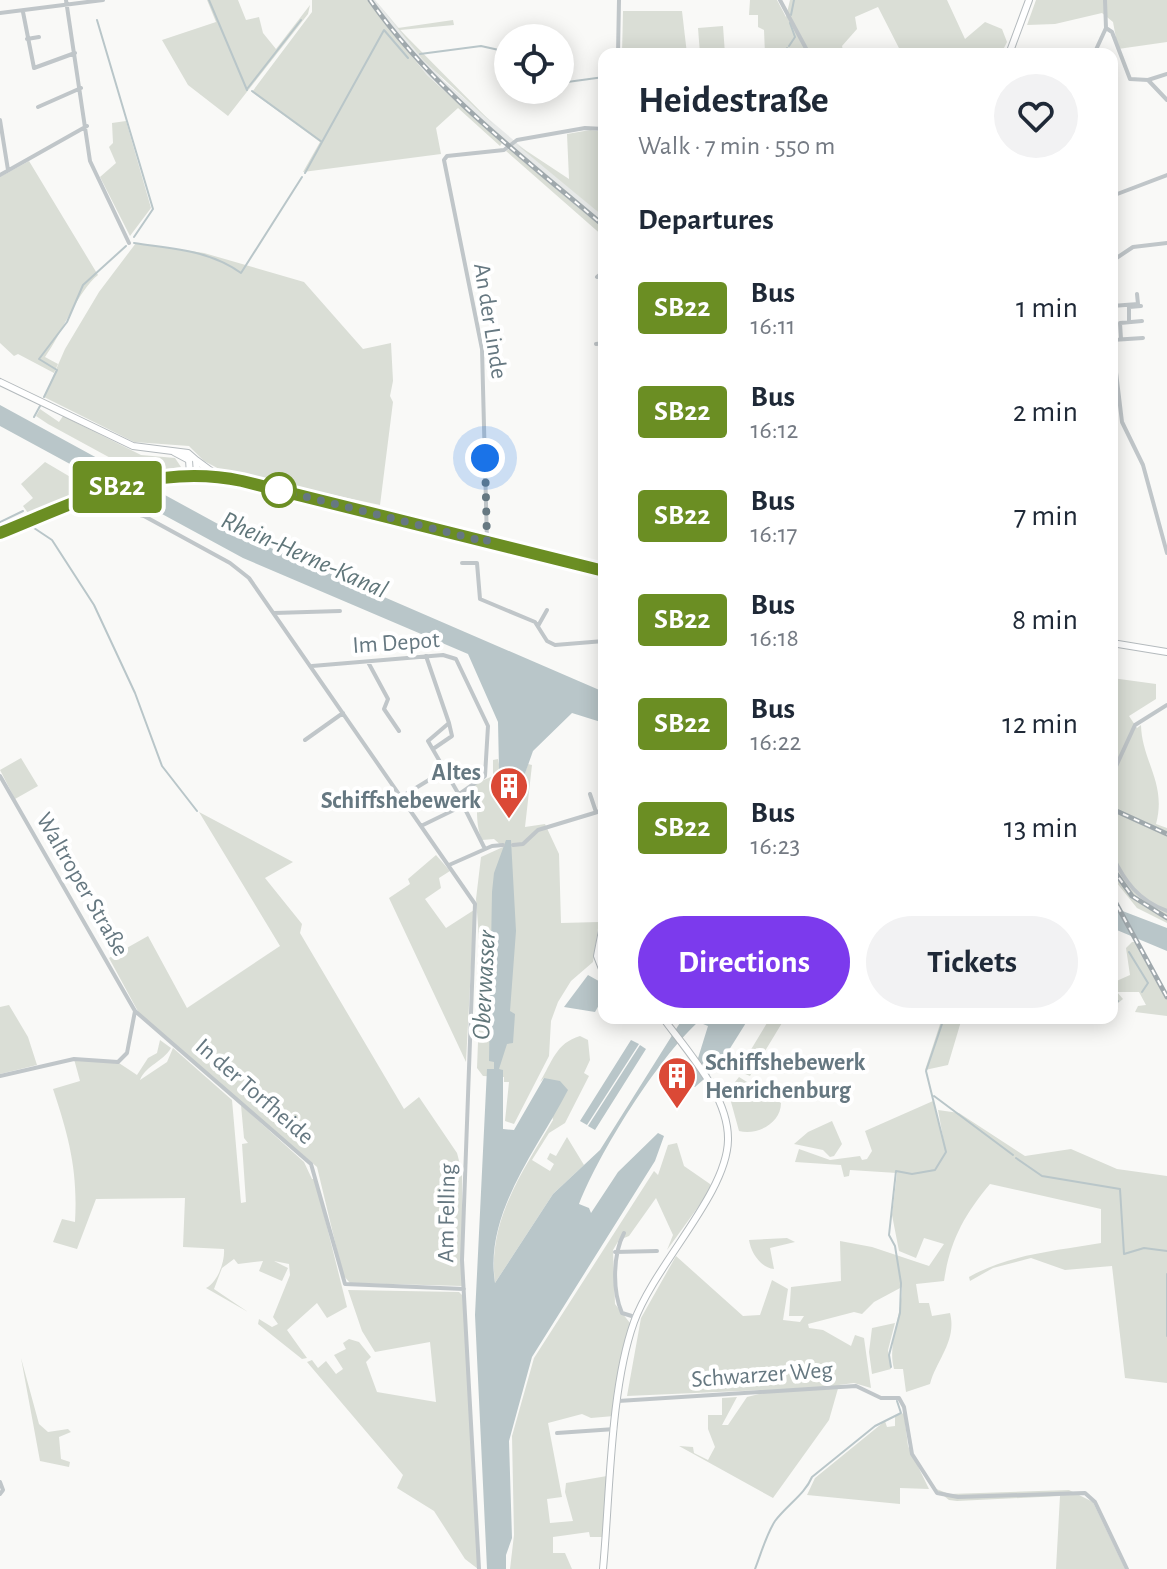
<!DOCTYPE html>
<meta charset="utf-8">
<style>
:root{--surface:#fff;--page:#f2f2f3;--text:#1f2937;--muted:#747a83;--accent:#7c3aed}
body{margin:0;font-family:"Alegreya Sans",sans-serif;background:var(--page);color:var(--text);height:100vh;display:flex;flex-direction:column;font-size:30px;white-space:nowrap}
*{box-sizing:border-box;margin:0}
p{font-size:26px;color:var(--muted)}
.icon{flex:none;width:44px;height:44px;fill:none;stroke:currentColor;stroke-width:2;stroke-linecap:round;stroke-linejoin:round}
.map{position:relative;flex:1;overflow:hidden}
.panel{position:absolute;left:598px;top:48px;width:520px;height:976px;display:flex;flex-direction:column;background:var(--surface);border-radius:16px;box-shadow:0 4px 20px #0003}
.panel>*{flex:none}
.badge{padding:0 16px;border-radius:6px;font-size:28px;line-height:52px}
.tools{position:absolute;left:494px;top:24px;display:grid;gap:16px}
.tools a{display:grid;place-items:center;width:80px;height:80px;border-radius:50%;background:var(--surface);box-shadow:0 4px 20px #0003;font-size:40px}
.you{position:absolute;width:40px;height:40px;margin:-20px;border:6px solid #fff;border-radius:50%;background:#1a73e8;box-shadow:0 0 0 12px #1a73e833}
.map>.badge{position:absolute;translate:-50% -50%;box-shadow:0 0 0 4px #fff}
h2{padding:0 40px;font-size:30px;line-height:72px}
.round{display:grid;place-items:center;flex:none;width:84px;height:84px;border-radius:42px;background:var(--page)}
.overview{display:flex;align-items:center;justify-content:space-between;height:136px;padding:0 40px}
h1{font-size:38px;font-weight:700;line-height:60px}
.button{display:flex;gap:16px;margin-top:auto;padding:16px 40px}
.button a{flex:1;height:92px;border-radius:48px;background:var(--accent);color:#fff;font-size:32px;font-weight:700;line-height:92px;text-align:center}
.button a+a{background:var(--page);color:var(--text)}
ul{padding:0;list-style:none}
li{display:flex;align-items:center;gap:24px;height:104px;padding:0 40px}
li div{flex:1}
li b{display:block;font-size:30px}
li em{font-style:normal}
li .badge{min-width:88px;font-weight:700;text-align:center}
.map>svg:first-child{display:block}
.built{fill:#e7e9e8}
.green{fill:#daded6}
.water{fill:#b9c6c9}
.lines{fill:none;stroke-linecap:round;stroke-linejoin:round}
.stream{stroke:#b9c6c9;stroke-width:2}
.major-casing{stroke:#b4babd;stroke-width:8}
.minor{stroke:#c0c6c9;stroke-width:4}
.major{stroke:#fff;stroke-width:6}
.rail-casing{stroke:#a0a9ad;stroke-width:5}
.rail{stroke:#fff;stroke-width:2;stroke-dasharray:6;stroke-linecap:butt}
.line-casing{stroke:#fff;stroke-width:18}
.line{stroke:#6b8e23;stroke-width:12}
.walk{stroke:#667881;stroke-width:8;stroke-dasharray:0 14.4}
.stop-dot{fill:#fff;stroke:#6b8e23;stroke-width:4}
.labels{text-anchor:middle;stroke-width:8;stroke-linejoin:round;paint-order:stroke}
.street-label{font-size:24px;fill:#667881;stroke:#fff}
.poi-label{font-size:24px;font-weight:bold;fill:#667881;stroke:#fff;text-anchor:end}
.water-label{font-size:26px;font-style:italic;fill:#60767a;stroke:#fff}
</style>
<div class="map">
<svg width="1167" height="1569" viewBox="0 0 1167 1569">
<rect width="100%" height="100%" fill="#f9f9f7"/>
<path class="built" d="M367,0H375L444,81L604,217V229L427,75Z"/>
<path class="green" d="M207,0H238L246,20L259,17L263,33L276,49L310,5L308,14L228,116L188,85L162,40L216,22Z
M312,0H367L427,75L502,143L500,146L458,108L436,128L441,154L303,172L320,142L252,92L312,12Z
M375,0L398,28L453,20L454,25L400,30L495,126L424,61Z
M750,0H777L786,17L790,0H947L965,39L985,22L1002,29L1007,42L1001,54H910L907,49L902,54L878,7L855,17L857,29L842,46L844,54H765L764,30L758,27V15H749Z
M1036,0H1167V42L1118,49L1113,22L1102,13L1055,24L1027,25Z
M623,11H682L687,54H622Z
M723,26L725,54H700L698,28Z
M126,121L151,208L130,236L100,177L116,163L109,147L113,143L112,123Z
M590,130L604,132V217L516,144L569,179L567,134Z
M509,149L604,229V237L506,151Z
M29,161L98,275C79,289 61,335 45,357L58,364L54,373L18,354L14,356L0,343V177Z
M136,243L204,253L304,282L363,349L391,343L393,381L390,396L393,402L380,505L223,471L204,461L189,446L134,442L44,397L65,349L99,292Z
M40,409L59,422L63,416L141,455L175,458L181,467L138,473L48,424L36,416Z
M45,462L84,485L89,494L31,517L23,506L33,498L21,484Z
M1112,678L1156,684V699L1129,716L1137,728L1141,725C1142,762 1167,783 1156,824L1167,828V923L1137,908L1112,877Z
M21,758L38,786L15,799L0,770Z
M498,759L505,796L517,797L528,764L532,765L525,827L545,824L559,854L561,923L599,922L593,962L571,981L558,1002L551,1021L549,1056L514,1124L505,1121L509,1082H504V1077L483,1076L477,1068L481,965L476,899L481,857L503,847L494,839L482,840C473,818 481,803 472,785L493,776V760Z
M199,812L293,862L265,878L302,924L300,933L404,1109L419,1097L457,1153L462,1172V1286L350,1283L343,1275L317,1167L141,1017L109,958L148,936L187,1008L280,946Z
M436,855L450,871L439,878L441,888L425,899L446,928L474,910L466,1062L389,898L410,884L408,879Z
M1132,942H1135L1167,1000V1016L1135,1012L1138,1006L1146,1005L1139,992H1117L1123,999L1112,1008V983L1130,975L1126,948Z
M9,1005L28,1037L37,1065L0,1074V1007Z
M770,1018H785L750,1076L738,1071Z
M942,1018H962L948,1065L925,1070Z
M580,1036L588,1040L590,1060L584,1073L589,1076L565,1123L549,1133L532,1160L550,1171L554,1164L547,1159L550,1153L556,1156L567,1137L584,1165L553,1194L495,1283C487,1221 523,1171 553,1120L544,1078L540,1082C552,1062 556,1043 580,1036Z
M160,1040L171,1048C163,1062 146,1065 140,1080L167,1062L173,1048L232,1100L241,1203L246,1202L242,1144L248,1143L244,1138L241,1105L304,1162L312,1179H315L347,1307L327,1318L317,1303L287,1330L307,1358L302,1359L258,1324L259,1319L272,1327L278,1324L273,1317L290,1275L289,1264L274,1261L288,1268L282,1281L259,1271L263,1261L238,1264L234,1259L222,1268L214,1289L248,1312L206,1288C218,1282 225,1261 224,1249L183,1247L185,1198L96,1199L77,1249L53,1242L62,1219L75,1222C78,1171 69,1137 53,1089L80,1081L74,1059L119,1063L137,1075L148,1058L157,1053Z
M739,1077L781,1103C781,1123 757,1136 739,1131L728,1091Z
M933,1101L945,1148L938,1110L959,1113L1025,1156L1071,1149L1117,1169L1167,1176V1383L1125,1378L1112,1266L1065,1270L1031,1258L993,1268L970,1281L969,1277C1010,1254 1055,1251 1101,1243V1209L990,1184C964,1215 950,1241 944,1281L916,1284L919,1303H929L932,1316L950,1313C957,1341 937,1359 930,1384L906,1392L903,1369H894C887,1343 902,1315 902,1287L874,1302L862,1314L854,1312L808,1324L809,1328L823,1330L851,1346L855,1335L864,1338L871,1388L854,1383L839,1385L829,1420L773,1498L679,1446L693,1447L694,1453L708,1460L715,1447L708,1429V1415H722V1398L737,1397L722,1425H728L747,1397L759,1394L762,1390L627,1396L641,1318L676,1256L743,1316L760,1315L772,1280L788,1289L783,1320L800,1322L804,1316H789L791,1287L841,1281L840,1241L872,1247L929,1266L944,1244L924,1238L916,1258L899,1251L892,1215L897,1173L850,1170L849,1176L844,1177L841,1165L795,1162L799,1149L830,1160L860,1156L862,1160L867,1159L872,1151L865,1131Z
M832,1121L842,1144L834,1156L830,1157L823,1150L794,1144L808,1132Z
M677,1143L684,1166L710,1184L711,1189L667,1250L673,1235L656,1198L629,1236L619,1240L613,1250L615,1304L630,1323L619,1371L614,1416L591,1418L582,1414L548,1423L562,1497L547,1499L550,1523L573,1521L565,1492L566,1483L607,1476L602,1537H590L589,1532L553,1537V1553H565L572,1569H510L514,1535L512,1436L534,1358L654,1171L658,1175L668,1145Z
M787,1238L795,1242L770,1248L774,1269C761,1268 751,1253 749,1240Z
M348,1290L459,1292L463,1296L478,1569L465,1559L434,1511L397,1488L403,1475L307,1362L312,1360L318,1368L326,1361L336,1374L343,1369L334,1355L346,1349L343,1343L349,1339L359,1342L371,1357L366,1362L377,1392L436,1402L430,1342L375,1352L362,1331Z
M895,1323L888,1350L891,1369L872,1374L869,1352L872,1328Z
M21,1358L39,1424L48,1432L68,1429L71,1432L59,1437L61,1459L70,1462L69,1467L40,1461Z
M904,1413L908,1446L929,1489L900,1488V1504L807,1495L815,1478L885,1421L887,1427L895,1426V1416Z
M934,1488L949,1494L1069,1490L1093,1502L1125,1569H1056L1060,1496L957,1501L949,1500Z"/>
<path class="water" d="M0,405L229,530L604,692V723L572,713L533,751L517,796H505L499,769L498,722L468,654L243,558L0,426Z
M506,840H511L516,931L510,1011L515,1014L513,1043L507,1044L499,1069L503,1070V1129L514,1130L544,1078L560,1081L568,1090C537,1150 484,1213 495,1283L553,1194L600,1150L683,1018H749L719,1066L695,1087L690,1084L708,1026L698,1022C657,1060 600,1151 579,1204L589,1208L591,1213L618,1172L658,1133L664,1136L655,1161L532,1357L509,1441L512,1538L506,1555V1569H487L475,1315L487,1069H494V1062L489,1061L492,892L494,873Z
M1112,907L1167,928V951L1112,928Z
M588,975L604,984V996L595,1012L564,1007Z
M631,1040L639,1044L587,1125L580,1121Z
M640,1045L646,1049L595,1130L588,1126Z"/>
<g class="lines">
<path class="stream" d="M209,0L247,90
M791,15L794,0
M97,20L153,209L134,237
M789,46L795,37L790,23
M420,54L481,46L508,52
M783,54L787,48
M560,83L604,77
M247,89L301,20
M252,91L322,142L305,173
M322,142L384,30L408,58
M134,243C173,249 209,250 241,273L302,177
M44,397L57,370L39,359L67,322L83,285L126,246
M34,417L40,406
M0,522L23,511
M34,528L52,540L94,605L135,693L162,766L197,811
M1129,952L1148,983
M1142,992L1148,983
M1112,1000L1118,1001
M934,1096L1013,1155
M1016,1158L1042,1176L1120,1189L1124,1254L1144,1248L1167,1251
M1167,1274V1336
M891,1367L889,1355L900,1313L901,1283L895,1246L889,1235L896,1171L912,1174L935,1170L946,1152L926,1071L944,1018
M755,1569C761,1554 766,1535 775,1521C787,1505 805,1494 812,1477L875,1426L901,1413L897,1401"/>
<defs>
<path id="major" d="M1009,54L1029,0
M0,382L133,446L188,453L196,460L197,474
M174,452L189,460L190,474
M196,460L215,474
M0,533L131,483L197,474L275,488L604,571
M1112,643L1167,652
M604,920L597,956L604,974
M603,1569C610,1495 610,1389 634,1322C655,1264 727,1194 728,1140C729,1096 687,1051 663,1018"/>
</defs>
<use href="#major" class="major-casing"/>
<path class="minor" d="M66,0L90,161L129,243
M780,0L809,54
M23,12L34,68L75,53
M0,13L103,0
M1106,28L1112,32L1130,79L1148,80
M27,39L39,37
M618,54L619,0
M1094,54L1106,28L1105,0
M1167,74L1148,80L1167,100
M38,107L81,88
M0,120L8,170
M0,175L87,126
M1112,196L1167,175
M1112,261L1133,247L1167,243
M597,277L604,271
M602,304L604,301
M1112,306L1138,304L1137,294
M1129,322V307L1141,306
M1112,339L1122,422L1143,465L1167,553
M1121,339L1120,323L1142,321
M1112,340L1143,338
M596,344L604,343
M101,494L112,508L144,516L230,563L249,578L475,904L462,1260L479,1569
M487,542L482,349L444,160L447,156L504,150L517,140L585,128L604,129
M462,563H477L480,599L535,622L547,641L555,645L604,641
M274,613L340,611
M538,626L547,610
M426,656L449,723L428,741L458,793
M368,662L388,699L384,709L399,731
M312,666L443,655L456,659L488,726L485,776L458,795L485,849
M305,740L343,713
M433,749L452,736L449,723
M1112,775L1135,725L1167,705
M0,776L135,1011L311,1164L345,1284L464,1289
M448,777L465,767
M590,794L596,812
M401,797L442,772
M421,826L462,806
M513,845L523,844L538,830L604,810
M1112,855C1125,882 1138,900 1167,911
M449,865L492,846L503,845
M0,1076L74,1059L118,1062L127,1053L135,1011
M624,1233C613,1254 612,1290 622,1313L635,1317
M615,1252L657,1251
M618,1401L856,1386L881,1398H899L904,1407L912,1454L937,1493L958,1497L1085,1493L1095,1502L1127,1569
M557,1433L615,1429
M0,1482L3,1490L0,1494"/>
<use href="#major" class="major"/>
<defs>
<path id="rail" d="M370,0C433,90 522,156 604,226
M1112,809L1167,834
M1112,868L1132,896L1167,918
M1112,896L1167,997"/>
</defs>
<use href="#rail" class="rail-casing"/>
<use href="#rail" class="rail"/>
</g>
<g class="lines">
<defs>
<path id="line" d="M0,533C82,500 152,462 242,481L604,571"/>
</defs>
<use href="#line" class="line-casing"/>
<use href="#line" class="line"/>
<path class="walk" d="M279,490L487,542L485,458"/>
</g>
<defs>
<symbol id="building-pin" viewBox="-11 -11 22 30"><path d="M0 17L-7.5 6A9.5 9.5 0 1 1 7.5 6Z" fill="#db4936" stroke="#fff"/><path d="M-4-6H4V6H1V3H-1V6H-4ZM-2.5-4.3h1.7v1.8h-1.7ZM.8-4.3h1.7v1.8H.8ZM-2.5-1h1.7V.8h-1.7ZM.8-1h1.7V.8H.8Z" fill="#fff"/></symbol>
</defs>
<g fill-rule="evenodd">
<use href="#building-pin" x="487" y="764" width="44" height="60"/>
<use href="#building-pin" x="655" y="1054" width="44" height="60"/>
</g>
<circle class="stop-dot" cx="279" cy="490" r="16"/>
<g class="labels">
<g class="street-label">
<text transform="translate(491 321) rotate(81)" y="8">An der Linde</text>
<text transform="translate(396 642) rotate(-4)" y="8">Im Depot</text>
<text transform="translate(83 884) rotate(60)" y="8">Waltroper Straße</text>
<text transform="translate(255 1091) rotate(41)" y="8">In der Torfheide</text>
<text transform="translate(446 1213) rotate(-89)" y="8">Am Felling</text>
<text transform="translate(762 1374) rotate(-4)" y="8">Schwarzer Weg</text>
</g>
<g class="poi-label">
<text x="481" y="780">Altes<tspan x="481" dy="28">Schiffshebewerk</tspan></text>
<text x="705" y="1070" text-anchor="start">Schiffshebewerk<tspan x="705" dy="28">Henrichenburg</tspan></text>
</g>
<g class="water-label">
<text transform="translate(305 554) rotate(24)" y="9">Rhein-Herne-Kanal</text>
<text transform="translate(483 985) rotate(-87)" y="9">Oberwasser</text>
</g>
</g>
</svg>
<div class="tools">
<a><svg class="icon" aria-label="locate" viewBox="0 0 24 24"><circle cx="12" cy="12" r="6"/><path d="M12 2v4M12 18v4M2 12h4M18 12h4"/></svg></a>
</div>
<div class="you" style="left:485px;top:458px"></div>
<b class="badge" style="left:117px;top:487px;background:#6b8e23;color:#fff">SB22</b>
<section class="panel">
<div class="overview"><div><h1>Heidestraße</h1><p>Walk · 7 min · 550 m</p></div><a class="round"><svg class="icon" aria-label="heart" viewBox="0 0 24 24"><path d="M12 20l-8-8c-3-5 5-10 8-4 3-6 11-1 8 4z"/></svg></a></div>
<h2>Departures</h2>
<ul>
<li><span class="badge" style="background:#6b8e23;color:#fff">SB22</span><div><b>Bus</b><p>16:11</p></div><em>1 min</em></li>
<li><span class="badge" style="background:#6b8e23;color:#fff">SB22</span><div><b>Bus</b><p>16:12</p></div><em>2 min</em></li>
<li><span class="badge" style="background:#6b8e23;color:#fff">SB22</span><div><b>Bus</b><p>16:17</p></div><em>7 min</em></li>
<li><span class="badge" style="background:#6b8e23;color:#fff">SB22</span><div><b>Bus</b><p>16:18</p></div><em>8 min</em></li>
<li><span class="badge" style="background:#6b8e23;color:#fff">SB22</span><div><b>Bus</b><p>16:22</p></div><em>12 min</em></li>
<li><span class="badge" style="background:#6b8e23;color:#fff">SB22</span><div><b>Bus</b><p>16:23</p></div><em>13 min</em></li>
</ul>
<div class="button"><a>Directions</a><a>Tickets</a></div>
</section>
</div>
